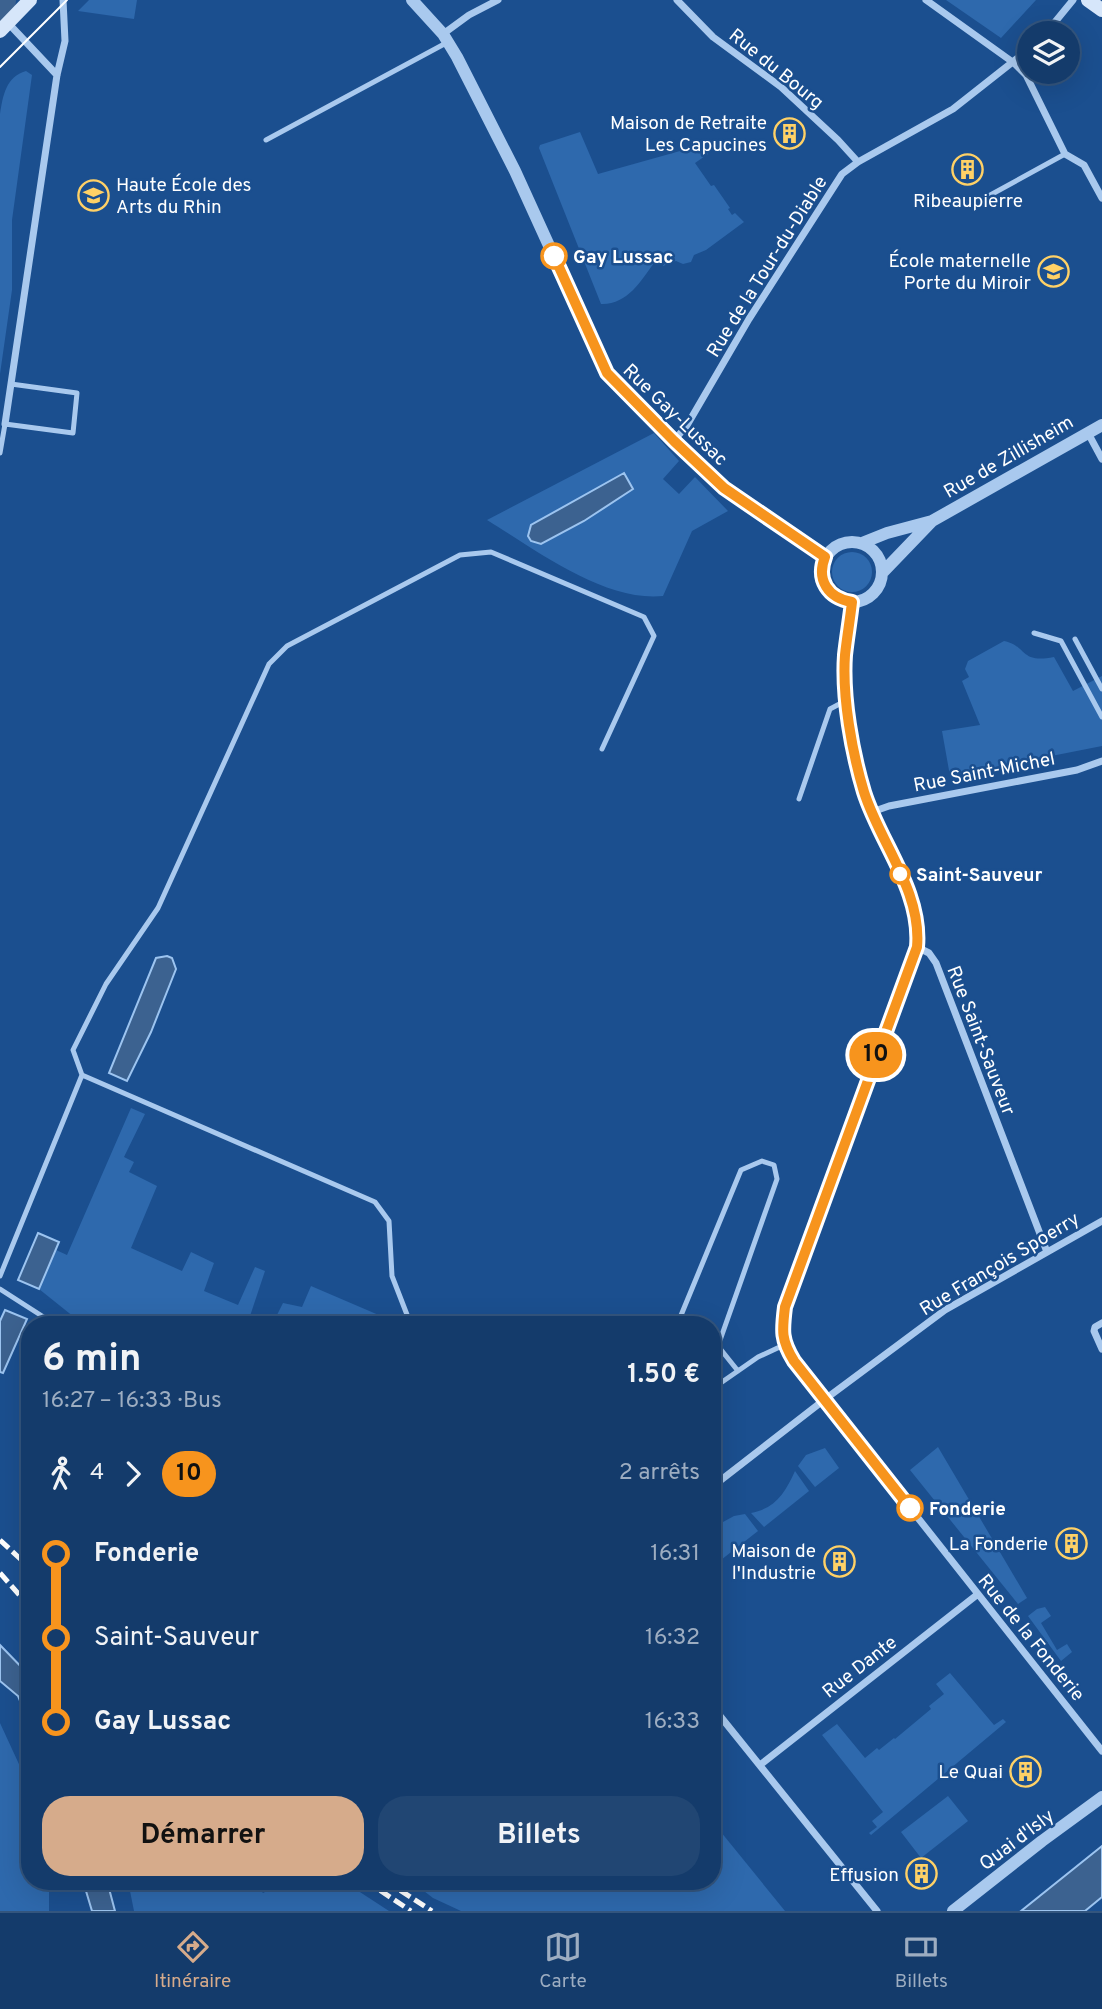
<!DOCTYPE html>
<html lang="fr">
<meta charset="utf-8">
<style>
:root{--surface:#143b6b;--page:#214673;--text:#f1f3f6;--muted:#9dadc1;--line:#33557e;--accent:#d6ab8b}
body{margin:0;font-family:Overpass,sans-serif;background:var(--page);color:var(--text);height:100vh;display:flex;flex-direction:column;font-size:26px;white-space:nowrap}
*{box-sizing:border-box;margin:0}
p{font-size:23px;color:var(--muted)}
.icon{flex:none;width:38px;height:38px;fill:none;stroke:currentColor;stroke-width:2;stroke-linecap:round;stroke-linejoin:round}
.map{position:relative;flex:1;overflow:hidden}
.sheet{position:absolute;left:21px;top:1316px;width:700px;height:574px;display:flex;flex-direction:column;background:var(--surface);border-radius:28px;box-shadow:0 7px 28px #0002,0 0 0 2px var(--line)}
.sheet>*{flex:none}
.badge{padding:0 14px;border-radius:23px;font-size:24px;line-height:46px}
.controls{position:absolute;left:1017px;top:21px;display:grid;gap:14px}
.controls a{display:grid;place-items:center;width:63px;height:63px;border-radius:50%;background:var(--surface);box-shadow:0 7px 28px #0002,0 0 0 2px var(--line);font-size:35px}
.map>.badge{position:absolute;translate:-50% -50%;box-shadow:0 0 0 4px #fff}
.legs{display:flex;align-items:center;gap:10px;height:77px;padding:0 21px;font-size:23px}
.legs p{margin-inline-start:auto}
.head{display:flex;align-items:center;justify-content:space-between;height:119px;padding:0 21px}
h1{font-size:38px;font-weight:700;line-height:52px}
.cta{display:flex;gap:14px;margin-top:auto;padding:14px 21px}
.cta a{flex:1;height:80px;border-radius:28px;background:var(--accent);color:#111;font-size:28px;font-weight:700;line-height:80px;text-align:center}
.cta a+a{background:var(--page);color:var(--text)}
ul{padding:0 21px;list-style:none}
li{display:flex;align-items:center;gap:24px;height:84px;font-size:26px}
li i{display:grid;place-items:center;width:10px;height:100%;margin:0 9px;background:currentColor}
li i::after{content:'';width:18px;height:18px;margin:-9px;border:5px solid;border-radius:50%;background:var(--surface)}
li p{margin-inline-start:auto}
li:first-child i{background:linear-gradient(#0000 50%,currentColor 0)}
li:last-child i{background:linear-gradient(currentColor 50%,#0000 0)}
.menu{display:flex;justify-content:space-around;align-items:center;height:98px;border-top:2px solid var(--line);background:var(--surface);font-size:19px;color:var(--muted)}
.menu a{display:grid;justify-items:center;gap:4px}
.menu .on{color:var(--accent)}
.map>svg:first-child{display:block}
.green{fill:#2e69ad}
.water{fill:#3c6290;stroke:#9cc4f0;stroke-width:2}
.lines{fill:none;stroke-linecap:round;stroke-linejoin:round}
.river{stroke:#3c6290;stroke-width:30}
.service{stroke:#a9c9ee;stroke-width:5}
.minor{stroke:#a9c9ee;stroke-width:7}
.tertiary{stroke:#a9c9ee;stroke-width:12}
.secondary{stroke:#d6e6fa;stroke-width:14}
.tram{stroke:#fff;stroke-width:2}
.rail{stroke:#fff;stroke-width:5;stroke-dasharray:12 5;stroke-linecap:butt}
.line-1-casing{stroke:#fff;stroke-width:16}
.line-1{stroke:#f7941d;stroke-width:10}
.stop-1-dot{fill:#fff;stroke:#f7941d;stroke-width:3.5}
.labels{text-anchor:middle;stroke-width:5;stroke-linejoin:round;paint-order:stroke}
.street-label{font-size:19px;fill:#fff;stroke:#1b4f8f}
.poi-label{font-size:19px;fill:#fff;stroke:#1b4f8f;text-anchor:end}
.stop-label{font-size:19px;font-weight:bold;fill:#fff;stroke:#1b4f8f;text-anchor:start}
</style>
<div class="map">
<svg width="1102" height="1911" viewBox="0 0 1102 1911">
<rect width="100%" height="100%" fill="#1b4f8f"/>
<path class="green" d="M89,0H137L134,19L78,11Z
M946,0H1036L1001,38Z
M26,71L32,75L12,220V290L0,374V114C3,95 6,77 26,71Z
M580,132L598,174L705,144L708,154L695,163L711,186L714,185L730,208L728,209L732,215L735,213L744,222L706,250L694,255L691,262L683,264L676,261L663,266L662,262L654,263C641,281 627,305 601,304L539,148L540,145Z
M654,433L679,461L663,479L679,494L695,477L728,511L692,531L663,596C604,602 536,550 487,520Z
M832 572a20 20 0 1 1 40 0a20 20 0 1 1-40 0Z
M1004,641C1028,646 1019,664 1054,657L1073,691L1102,676V746L950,776L942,731L980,725L962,681L969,677L965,669L968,661Z
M131,1108L145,1114L124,1157L134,1162L129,1172L157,1186L131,1248L182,1271L191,1252L214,1263L204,1291L238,1305L255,1267L265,1271L249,1319L269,1325H84L39,1289L56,1250L67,1255Z
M311,1286L395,1322L394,1325H272L283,1303L302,1307Z
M938,1447L1027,1598L1018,1604L910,1470Z
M825,1448L839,1468L815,1487L798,1466L806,1455Z
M795,1471L809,1491L764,1527L751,1513C776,1508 785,1493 795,1471Z
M745,1514L758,1531L712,1567V1528L734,1516Z
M1045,1607L1051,1616L1041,1623L1057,1650L1067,1644L1072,1652L1061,1661L1028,1616L1037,1609Z
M950,1673L994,1725L1003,1719L1006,1722L871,1835L869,1833L877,1827L872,1821L883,1812L822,1735L837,1724L865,1758L877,1748L879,1750L894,1738L895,1739L931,1709L929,1706L944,1694L936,1684Z
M0,1723L30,1788V1881H49V1911H0Z
M948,1796L968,1821L921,1858L901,1832Z
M712,1821L785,1911H461L433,1898L411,1881H712Z
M128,1881H253L263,1893L288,1881H299L306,1888L314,1881H343L389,1911H134Z"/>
<path class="water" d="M624,473L633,489L584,521L541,544L531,541L528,536L531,525Z
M167,956L172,958L176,969L151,1032L127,1081L109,1073L156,958Z
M38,1233L59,1242L39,1289L18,1280Z
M5,1310L27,1319L3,1373L0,1372V1321Z
M0,1645L30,1676V1726L18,1696L0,1681Z
M1102,1846V1897L1085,1911H1021Z
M83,1881H107L115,1911H92Z"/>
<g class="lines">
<path class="river" d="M0,7L1,0"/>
<path class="service" d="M266,140L448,42
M972,205L1065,154
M0,453L5,424L73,433L77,393L11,384
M1034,633L1061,641L1102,717
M1075,639L1102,689
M799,799L830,709L847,700
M82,1075L375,1202L389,1221L392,1276L411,1325
M0,1276L82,1075L73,1050L106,984L158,908L269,664L287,646L460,555L491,552L644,617L654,636L602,749
M0,1289L56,1325
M677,1325L741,1170L762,1161L774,1165L777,1179L718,1346L738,1371
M712,1389L758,1357L784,1345"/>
<path class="minor" d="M677,0L713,37L781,87L838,140L858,162
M926,0L1014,63L1026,75L1065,154L1084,165L1102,198
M8,23L57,75
M1046,33L1073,0
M443,34L469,15L498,0
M5,424L57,75L65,41L63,0
M1088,433L1102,459
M674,440L686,427L749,319L842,174L858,162L953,109L1029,49
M852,602C850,620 847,637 845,655C842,697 852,752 864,792C880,843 922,891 917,947L785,1307C782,1331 781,1340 794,1361L1102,1751
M872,812L889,806L1077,770L1102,761
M917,947L929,953L936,963L1047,1252
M1102,1323L1095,1327L1094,1331L1102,1349
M712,1487L824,1400L945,1310L1102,1221
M712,1706L877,1911
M760,1765L978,1594"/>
<path class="tertiary" d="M412,0L443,34L457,57L515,171L607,373L724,488L825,557
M822 572a30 30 0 1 1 60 0a30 30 0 1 1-60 0Z
M862,543L887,533L932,521L1102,425
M882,573L932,521
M953,1911L1042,1841L1102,1797"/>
<path class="secondary" d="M1088,0L1102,10
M0,31L30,0"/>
<path class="tram" d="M0,67L67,0"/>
<path class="rail" d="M0,1540L30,1568
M0,1573L30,1607
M366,1881L411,1911
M386,1881L432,1911"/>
</g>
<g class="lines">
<defs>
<path id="line-1" d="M554,256L607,373L674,441L724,488L825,557C816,580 828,598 852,602C850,620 847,637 845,655C842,697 852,752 864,792C880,843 922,891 917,947L785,1307C782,1331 781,1340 794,1361L910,1508"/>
</defs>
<use href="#line-1" class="line-1-casing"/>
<use href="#line-1" class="line-1"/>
</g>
<defs>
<symbol id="building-ring" viewBox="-11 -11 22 22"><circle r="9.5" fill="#1b4f8f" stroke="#ffd166" stroke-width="1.5"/><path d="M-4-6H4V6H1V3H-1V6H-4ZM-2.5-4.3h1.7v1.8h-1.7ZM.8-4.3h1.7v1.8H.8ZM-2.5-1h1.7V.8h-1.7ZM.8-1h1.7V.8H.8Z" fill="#ffd166"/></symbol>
<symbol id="university-ring" viewBox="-11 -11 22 22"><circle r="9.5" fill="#1b4f8f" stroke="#ffd166" stroke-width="1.5"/><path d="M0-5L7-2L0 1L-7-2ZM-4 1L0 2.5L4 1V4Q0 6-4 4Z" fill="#ffd166"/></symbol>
<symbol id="school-ring" viewBox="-11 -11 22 22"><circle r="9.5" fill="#1b4f8f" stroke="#ffd166" stroke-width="1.5"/><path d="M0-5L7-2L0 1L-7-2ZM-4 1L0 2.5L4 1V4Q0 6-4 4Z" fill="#ffd166"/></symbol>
</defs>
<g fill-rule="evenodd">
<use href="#building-ring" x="772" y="116" width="35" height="35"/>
<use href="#building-ring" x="950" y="152" width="35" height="35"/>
<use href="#university-ring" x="76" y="178" width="35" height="35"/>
<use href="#school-ring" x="1036" y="254" width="35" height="35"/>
<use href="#building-ring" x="1054" y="1526" width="35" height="35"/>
<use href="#building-ring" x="822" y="1544" width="35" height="35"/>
<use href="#building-ring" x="1008" y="1754" width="35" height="35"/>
<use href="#building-ring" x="904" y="1856" width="35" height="35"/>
</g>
<g class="stop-1-dot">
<circle cx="554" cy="256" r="12"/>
<circle cx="900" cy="874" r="9"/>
<circle cx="910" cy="1508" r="12"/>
</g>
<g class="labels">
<g class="street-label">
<text transform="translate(777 68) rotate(39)" y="7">Rue du Bourg</text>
<text transform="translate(766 266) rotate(-58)" y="7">Rue de la Tour-du-Diable</text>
<text transform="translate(676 414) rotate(44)" y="7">Rue Gay-Lussac</text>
<text transform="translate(1008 456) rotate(-30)" y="7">Rue de Zillisheim</text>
<text transform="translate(984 771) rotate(-11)" y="7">Rue Saint-Michel</text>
<text transform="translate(982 1040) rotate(69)" y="7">Rue Saint-Sauveur</text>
<text transform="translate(999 1263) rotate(-31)" y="7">Rue François Spoerry</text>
<text transform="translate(1032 1637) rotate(51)" y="7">Rue de la Fonderie</text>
<text transform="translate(859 1666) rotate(-38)" y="7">Rue Dante</text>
<text transform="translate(1016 1839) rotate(-37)" y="7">Quai d'Isly</text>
</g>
<g class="poi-label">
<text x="767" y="129">Maison de Retraite<tspan x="767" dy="22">Les Capucines</tspan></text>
<text x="116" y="191" text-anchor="start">Haute École des<tspan x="116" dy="22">Arts du Rhin</tspan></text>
<text x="968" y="207" text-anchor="middle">Ribeaupierre</text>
<text x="1031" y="267">École maternelle<tspan x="1031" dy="22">Porte du Miroir</tspan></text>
<text x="1048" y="1550">La Fonderie</text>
<text x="816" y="1557">Maison de<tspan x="816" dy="22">l'Industrie</tspan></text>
<text x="1003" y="1778">Le Quai</text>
<text x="899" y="1881">Effusion</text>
</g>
<g class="stop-label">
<text x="573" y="263">Gay Lussac</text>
<text x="916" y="881">Saint-Sauveur</text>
<text x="929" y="1515">Fonderie</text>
</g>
</g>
</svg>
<div class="controls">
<a><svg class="icon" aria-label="layers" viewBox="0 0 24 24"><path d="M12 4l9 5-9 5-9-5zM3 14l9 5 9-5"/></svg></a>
</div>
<b class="badge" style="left:876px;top:1055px;background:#f7941d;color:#111">10</b>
<section class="sheet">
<div class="head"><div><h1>6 min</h1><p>16:27 – 16:33 · Bus</p></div><b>1.50 €</b></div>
<div class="legs"><svg class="icon" aria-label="walk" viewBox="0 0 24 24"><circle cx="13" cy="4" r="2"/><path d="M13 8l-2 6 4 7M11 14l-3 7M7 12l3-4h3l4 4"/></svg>4<svg class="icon" aria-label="forward" viewBox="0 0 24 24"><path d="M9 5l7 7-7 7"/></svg><b class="badge" style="background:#f7941d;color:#111">10</b><p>2 arrêts</p></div>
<ul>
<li><i style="color:#f7941d"></i><b>Fonderie</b><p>16:31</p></li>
<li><i style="color:#f7941d"></i><span>Saint-Sauveur</span><p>16:32</p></li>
<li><i style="color:#f7941d"></i><b>Gay Lussac</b><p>16:33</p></li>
</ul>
<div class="cta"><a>Démarrer</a><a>Billets</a></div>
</section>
</div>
<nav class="menu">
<a class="on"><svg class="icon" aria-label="directions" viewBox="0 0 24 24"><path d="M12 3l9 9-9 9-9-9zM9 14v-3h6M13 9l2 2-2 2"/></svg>Itinéraire</a>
<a><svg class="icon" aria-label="map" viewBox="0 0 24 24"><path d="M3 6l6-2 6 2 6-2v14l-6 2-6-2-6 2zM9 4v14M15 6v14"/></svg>Carte</a>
<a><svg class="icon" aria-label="tickets" viewBox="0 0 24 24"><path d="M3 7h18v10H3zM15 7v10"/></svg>Billets</a>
</nav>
